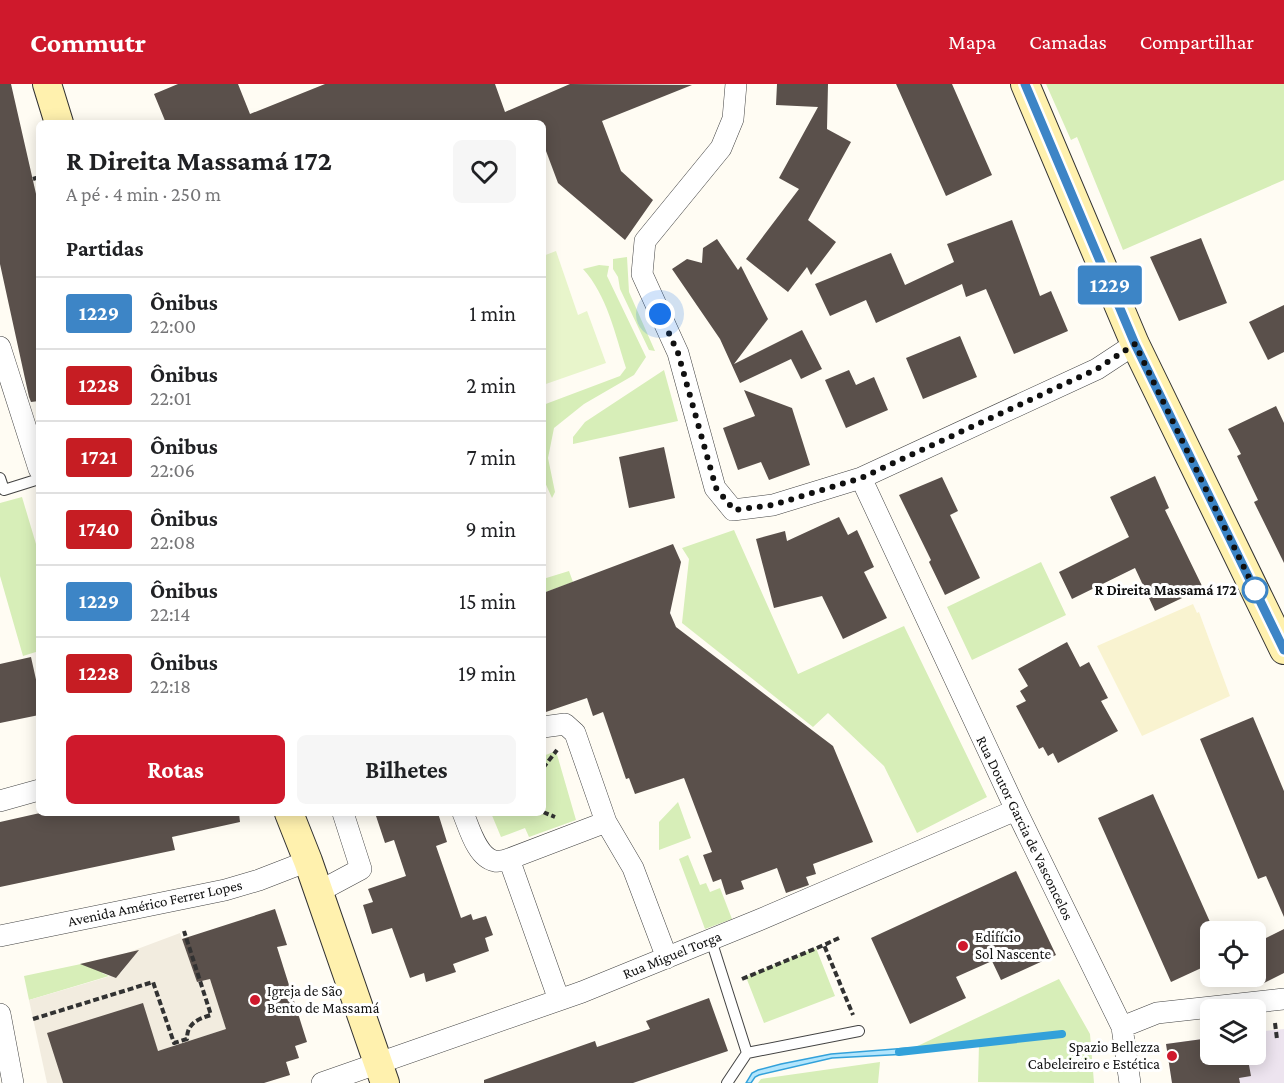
<!DOCTYPE html>
<html lang="pt">
<meta charset="utf-8">
<style>
:root{--surface:#fff;--page:#f6f6f6;--text:#202124;--muted:#757577;--line:#e0e0e0;--accent:#cf192c}
body{margin:0;font-family:"Crimson Pro",serif;background:var(--page);color:var(--text);height:100vh;display:flex;flex-direction:column;font-size:22px;white-space:nowrap}
*{box-sizing:border-box;margin:0}
p{font-size:20px;color:var(--muted)}
.icon{flex:none;width:33px;height:33px;fill:none;stroke:currentColor;stroke-width:2;stroke-linecap:round;stroke-linejoin:round}
.map{position:relative;flex:1;overflow:hidden}
.side{position:absolute;left:36px;top:36px;width:510px;height:696px;display:flex;flex-direction:column;background:var(--surface);border-radius:9px;box-shadow:0 3px 15px #0003}
.side>*{flex:none}
.badge{padding:0 12px;border-radius:4px;font-size:21px;line-height:39px}
.tools{position:absolute;left:1200px;top:837px;display:grid;gap:12px}
.tools a{display:grid;place-items:center;width:66px;height:66px;border-radius:9px;background:var(--surface);box-shadow:0 3px 15px #0003;font-size:30px}
.you{position:absolute;width:30px;height:30px;margin:-15px;border:4px solid #fff;border-radius:50%;background:#1a73e8;box-shadow:0 0 0 9px #1a73e833}
.map>.badge{position:absolute;translate:-50% -50%;box-shadow:0 0 0 3px #fff}
h2{padding:0 30px;font-size:22px;line-height:54px}
.round{display:grid;place-items:center;flex:none;width:63px;height:63px;border-radius:9px;background:var(--page)}
.overview{display:flex;align-items:center;justify-content:space-between;height:102px;padding:0 30px}
h1{font-size:28px;font-weight:700;line-height:45px}
.button{display:flex;gap:12px;margin-top:auto;padding:12px 30px}
.button a{flex:1;height:69px;border-radius:9px;background:var(--accent);color:#fff;font-size:24px;font-weight:700;line-height:69px;text-align:center}
.button a+a{background:var(--page);color:var(--text)}
ul{padding:0;list-style:none}
li{display:flex;align-items:center;gap:18px;height:72px;padding:0 30px;border-top:2px solid var(--line)}
li div{flex:1}
li b{display:block;font-size:22px}
li em{font-style:normal}
li .badge{min-width:66px;font-weight:700;text-align:center}
header{display:flex;align-items:center;gap:36px;box-sizing:border-box;height:84px;padding:0 30px;background:var(--accent);color:#fff}
header strong{font-size:28px}
nav{display:flex;gap:33px;margin-inline-start:auto;font-size:21px}
.map>svg:first-child{display:block}
.industrial{fill:#ede4ef}
.farmland{fill:#f9f3d0}
.green{fill:#d7eeb8}
.pitch{fill:#e8f5cb}
.plaza{fill:#f2ecdf}
.water{fill:#b2e5fc;stroke:#32a1da;stroke-width:1.5}
.lines{fill:none;stroke-linecap:round;stroke-linejoin:round}
.stream{stroke:#32a1da;stroke-width:8}
.building{fill:#5a504b}
.lane-casing{stroke:#434343;stroke-width:12}
.street-casing{stroke:#434343;stroke-width:22}
.secondary-casing{stroke:#323232;stroke-width:30}
.path{stroke:#323232;stroke-width:4;stroke-dasharray:6 3;stroke-linecap:butt}
.lane{stroke:#fff;stroke-width:10}
.street{stroke:#fff;stroke-width:21}
.secondary{stroke:#fff1ae;stroke-width:28}
.line-casing{stroke:#fff;stroke-width:14}
.line{stroke:#3d85c6;stroke-width:9}
.walk{stroke:#101010;stroke-width:6;stroke-dasharray:0 10.8}
.stop-dot{fill:#fff;stroke:#3d85c6;stroke-width:3}
.poi-dot{fill:#cf192c;stroke:#fff;stroke-width:2}
.labels{text-anchor:middle;stroke-width:6;stroke-linejoin:round;paint-order:stroke}
.stop-label{font-size:15px;font-weight:bold;fill:#101010;stroke:#fff;text-anchor:end}
.street-label{font-size:15px;fill:#101010;stroke:#fff}
.poi-label{font-size:15px;fill:#101010;stroke:#fff;text-anchor:start}
</style>
<header>
<strong>Commutr</strong>
<nav><a>Mapa</a><a>Camadas</a><a>Compartilhar</a></nav>
</header>
<div class="map">
<svg width="1284" height="999" viewBox="0 0 1284 999">
<rect width="100%" height="100%" fill="#fffcf3"/>
<path class="industrial" d="M1284,945V999H1172L1166,960L1210,954V970H1256V948Z"/>
<path class="farmland" d="M1193,520L1197,529L1199,528L1230,612L1142,652L1097,562Z"/>
<path class="green" d="M1046,0H1284V96L1123,166L1077,53L1071,56Z
M627,173L629,208L655,267L649,266L620,205L618,193L613,185V175Z
M599,181L609,182L607,192L646,273L634,291L584,320L554,344L548,374L555,408L552,414L543,394V321L620,292L626,284C615,250 607,211 583,185Z
M664,286L678,337L573,360V353L585,338Z
M22,413L39,470V567L23,572L0,492V419Z
M734,446L798,590L904,542L987,713L917,749L884,682L828,629L813,643L682,539L689,475L682,464Z
M1041,478L1066,531L972,576L947,523Z
M569,487L573,498L543,509V495Z
M556,667L576,736L529,753L525,744L501,753L491,729H543V672Z
M678,718L691,754L659,766V738Z
M688,771L700,801L706,799L710,808L720,804L732,835L705,845L679,775Z
M816,864L835,912L764,939L746,893Z
M100,876L102,889L109,892L29,916L24,892Z
M1059,895L1090,950L1094,999L978,998L979,960L907,967Z
M880,978L878,999H758L761,995Z"/>
<path class="pitch" d="M556,167L578,231L587,227L606,279L543,301V172Z"/>
<path class="plaza" d="M180,849L197,898L210,893L226,945L158,967L48,949L63,999H47L29,916L121,889L126,882L124,870Z"/>
<path class="water" d="M907,964L908,970L832,974L759,991L755,993L751,999H746L752,989L758,986L781,980L831,970Z"/>
<g class="lines">
<path class="stream" d="M899,968L1062,950"/>
</g>
<path class="building" d="M0,0H11L39,123V317L31,318L29,313L0,180Z
M178,0H238L250,30L325,0H495L505,28L570,0L692,1L602,37L621,87L653,116L625,156L558,99L543,59V39H166L154,10Z
M777,0H828L827,45L851,58L808,136L836,158L811,191L807,183L788,208L746,175L799,105L779,94L818,23L776,21Z
M896,0H952L992,91L946,112Z
M1012,136L1040,212L1051,207L1068,247L1014,270L986,205L966,213L962,200L876,239L866,216L830,232L815,200L891,169L905,201L954,178L947,160Z
M1201,154L1227,219L1179,237L1150,173Z
M717,155L738,186L741,182L768,235L734,280L802,246L822,285L801,295L791,275L740,299L720,255L672,185L687,175L702,179L703,164Z
M1284,221V268L1268,276L1249,238Z
M960,252L977,293L923,315L906,274Z
M849,286L856,301L874,293L888,326L846,344L825,296Z
M744,306L792,324L810,381L769,396L761,378L738,386L723,344L755,332Z
M1276,322L1284,339V479L1254,418L1258,416L1237,372L1241,370L1228,345Z
M664,363L675,414L629,424L619,373Z
M1155,392L1169,424L1165,426L1203,504L1155,527L1135,484L1072,515L1059,488L1129,453L1110,413Z
M942,393L958,427L950,431L980,494L945,511L929,478L931,476L899,411Z
M839,433L848,451L857,446L874,483L864,488L887,534L843,555L822,512L774,524L756,455L785,447L787,457Z
M673,460L681,478L670,529L676,543L833,662L873,758L813,780L816,790L806,793L809,801L786,809L777,784L741,797L744,805L726,811L721,795L713,798L703,771L712,768L684,694L635,710L629,694L626,695L603,628L593,632L587,614L543,629V509Z
M1067,558L1080,583L1089,578L1108,614L1101,617L1118,647L1058,679L1053,669L1048,672L1043,663L1039,665L1016,622L1026,617L1020,607L1028,602L1018,585Z
M31,573L39,609V631L0,639V580Z
M1253,633L1284,707V833L1266,792L1258,795L1200,655Z
M1153,710L1210,838V880L1171,898L1098,734Z
M40,729H239L240,738L172,753L175,766L0,803V738Z
M375,729H438L447,758L436,762L461,834L471,830L473,836L486,832L493,851L485,854L489,867L453,880L456,888L426,898L424,889L410,894L392,844L372,850L363,821L373,818L368,805L406,792L394,756L385,759Z
M1016,787L1056,871L1001,896L992,877L956,893L966,914L910,940L871,854Z
M275,825L287,861L277,863L307,958L295,962L299,974L286,978L290,991L264,999H63L47,949L143,919L158,967L226,945L210,895L197,898L182,855Z
M1284,845V889L1256,903V859Z
M139,866L116,894L80,880Z
M709,914L728,967L633,999H484V996L595,957L597,963L650,945L646,937Z
M1210,954V970H1247L1251,992L1239,994L1240,999H1172L1166,960Z"/>
<g class="lines">
<defs>
<path id="lane" d="M0,394L4,406L39,395
M711,856L747,969L859,947
M727,999L747,969"/>
<path id="street" d="M736,0L733,35L721,64L645,157L642,190L678,269L715,404L733,426L773,421L861,394L1097,285L1135,260
M0,263L39,385
M861,394L1016,726L1122,943L1157,929L1284,915
M543,643L565,640L575,649L606,738L633,784L667,874
M0,717L39,706
M463,729C469,743 477,774 495,777C499,778 505,776 509,775L606,738
M509,775L559,916
M318,808L361,785L343,729
M0,852L225,806L259,796L308,777
M0,930L13,999
M1122,943L1130,999
M322,999L582,908L759,836L1016,726"/>
<path id="secondary" d="M47,0L59,39
M1025,0L1135,260L1284,566
M289,729L308,777L385,999"/>
</defs>
<use href="#lane" class="lane-casing"/>
<use href="#street" class="street-casing"/>
<use href="#secondary" class="secondary-casing"/>
<path class="path" d="M33,95L39,93
M543,684L557,666
M543,728L555,733
M839,854L824,861L853,931
M742,895L824,861
M33,935L153,898L174,959L187,955C187,939 198,935 211,931L184,847
M1275,939L1277,955"/>
<use href="#lane" class="lane"/>
<use href="#street" class="street"/>
<use href="#secondary" class="secondary"/>
</g>
<g class="lines">
<defs>
<path id="line" d="M1025,0L1135,260L1284,566"/>
</defs>
<use href="#line" class="line-casing"/>
<use href="#line" class="line"/>
<path class="walk" d="M660,230L678,269L716,404L734,426L773,421L861,394L1097,285L1135,260L1255,506"/>
</g>
<circle class="stop-dot" cx="1255" cy="506" r="12"/>
<g class="poi-dot">
<circle cx="963" cy="862" r="6"/>
<circle cx="255" cy="916" r="6"/>
<circle cx="1172" cy="972" r="6"/>
</g>
<g class="labels">
<g class="stop-label">
<text x="1237" y="511">R Direita Massamá 172</text>
</g>
<g class="street-label">
<text transform="translate(1025 744) rotate(64)" y="5">Rua Doutor Garcia de Vasconcelos</text>
<text transform="translate(155 819) rotate(-12)" y="5">Avenida Américo Ferrer Lopes</text>
<text transform="translate(672 871) rotate(-22)" y="5">Rua Miguel Torga</text>
</g>
<g class="poi-label">
<text x="975" y="858">Edifício<tspan x="975" dy="17">Sol Nascente</tspan></text>
<text x="267" y="912">Igreja de São<tspan x="267" dy="17">Bento de Massamá</tspan></text>
<text x="1160" y="968" text-anchor="end">Spazio Bellezza<tspan x="1160" dy="17">Cabeleireiro e Estética</tspan></text>
</g>
</g>
</svg>
<div class="tools">
<a><svg class="icon" aria-label="locate" viewBox="0 0 24 24"><circle cx="12" cy="12" r="6"/><path d="M12 2v4M12 18v4M2 12h4M18 12h4"/></svg></a>
<a><svg class="icon" aria-label="layers" viewBox="0 0 24 24"><path d="M12 4l9 5-9 5-9-5zM3 14l9 5 9-5"/></svg></a>
</div>
<div class="you" style="left:660px;top:230px"></div>
<b class="badge" style="left:1110px;top:201px;background:#3d85c6;color:#fff">1229</b>
<section class="side">
<div class="overview"><div><h1>R Direita Massamá 172</h1><p>A pé · 4 min · 250 m</p></div><a class="round"><svg class="icon" aria-label="heart" viewBox="0 0 24 24"><path d="M12 20l-8-8c-3-5 5-10 8-4 3-6 11-1 8 4z"/></svg></a></div>
<h2>Partidas</h2>
<ul>
<li><span class="badge" style="background:#3d85c6;color:#fff">1229</span><div><b>Ônibus</b><p>22:00</p></div><em>1 min</em></li>
<li><span class="badge" style="background:#c61d23;color:#fff">1228</span><div><b>Ônibus</b><p>22:01</p></div><em>2 min</em></li>
<li><span class="badge" style="background:#c61d23;color:#fff">1721</span><div><b>Ônibus</b><p>22:06</p></div><em>7 min</em></li>
<li><span class="badge" style="background:#c61d23;color:#fff">1740</span><div><b>Ônibus</b><p>22:08</p></div><em>9 min</em></li>
<li><span class="badge" style="background:#3d85c6;color:#fff">1229</span><div><b>Ônibus</b><p>22:14</p></div><em>15 min</em></li>
<li><span class="badge" style="background:#c61d23;color:#fff">1228</span><div><b>Ônibus</b><p>22:18</p></div><em>19 min</em></li>
</ul>
<div class="button"><a>Rotas</a><a>Bilhetes</a></div>
</section>
</div>
